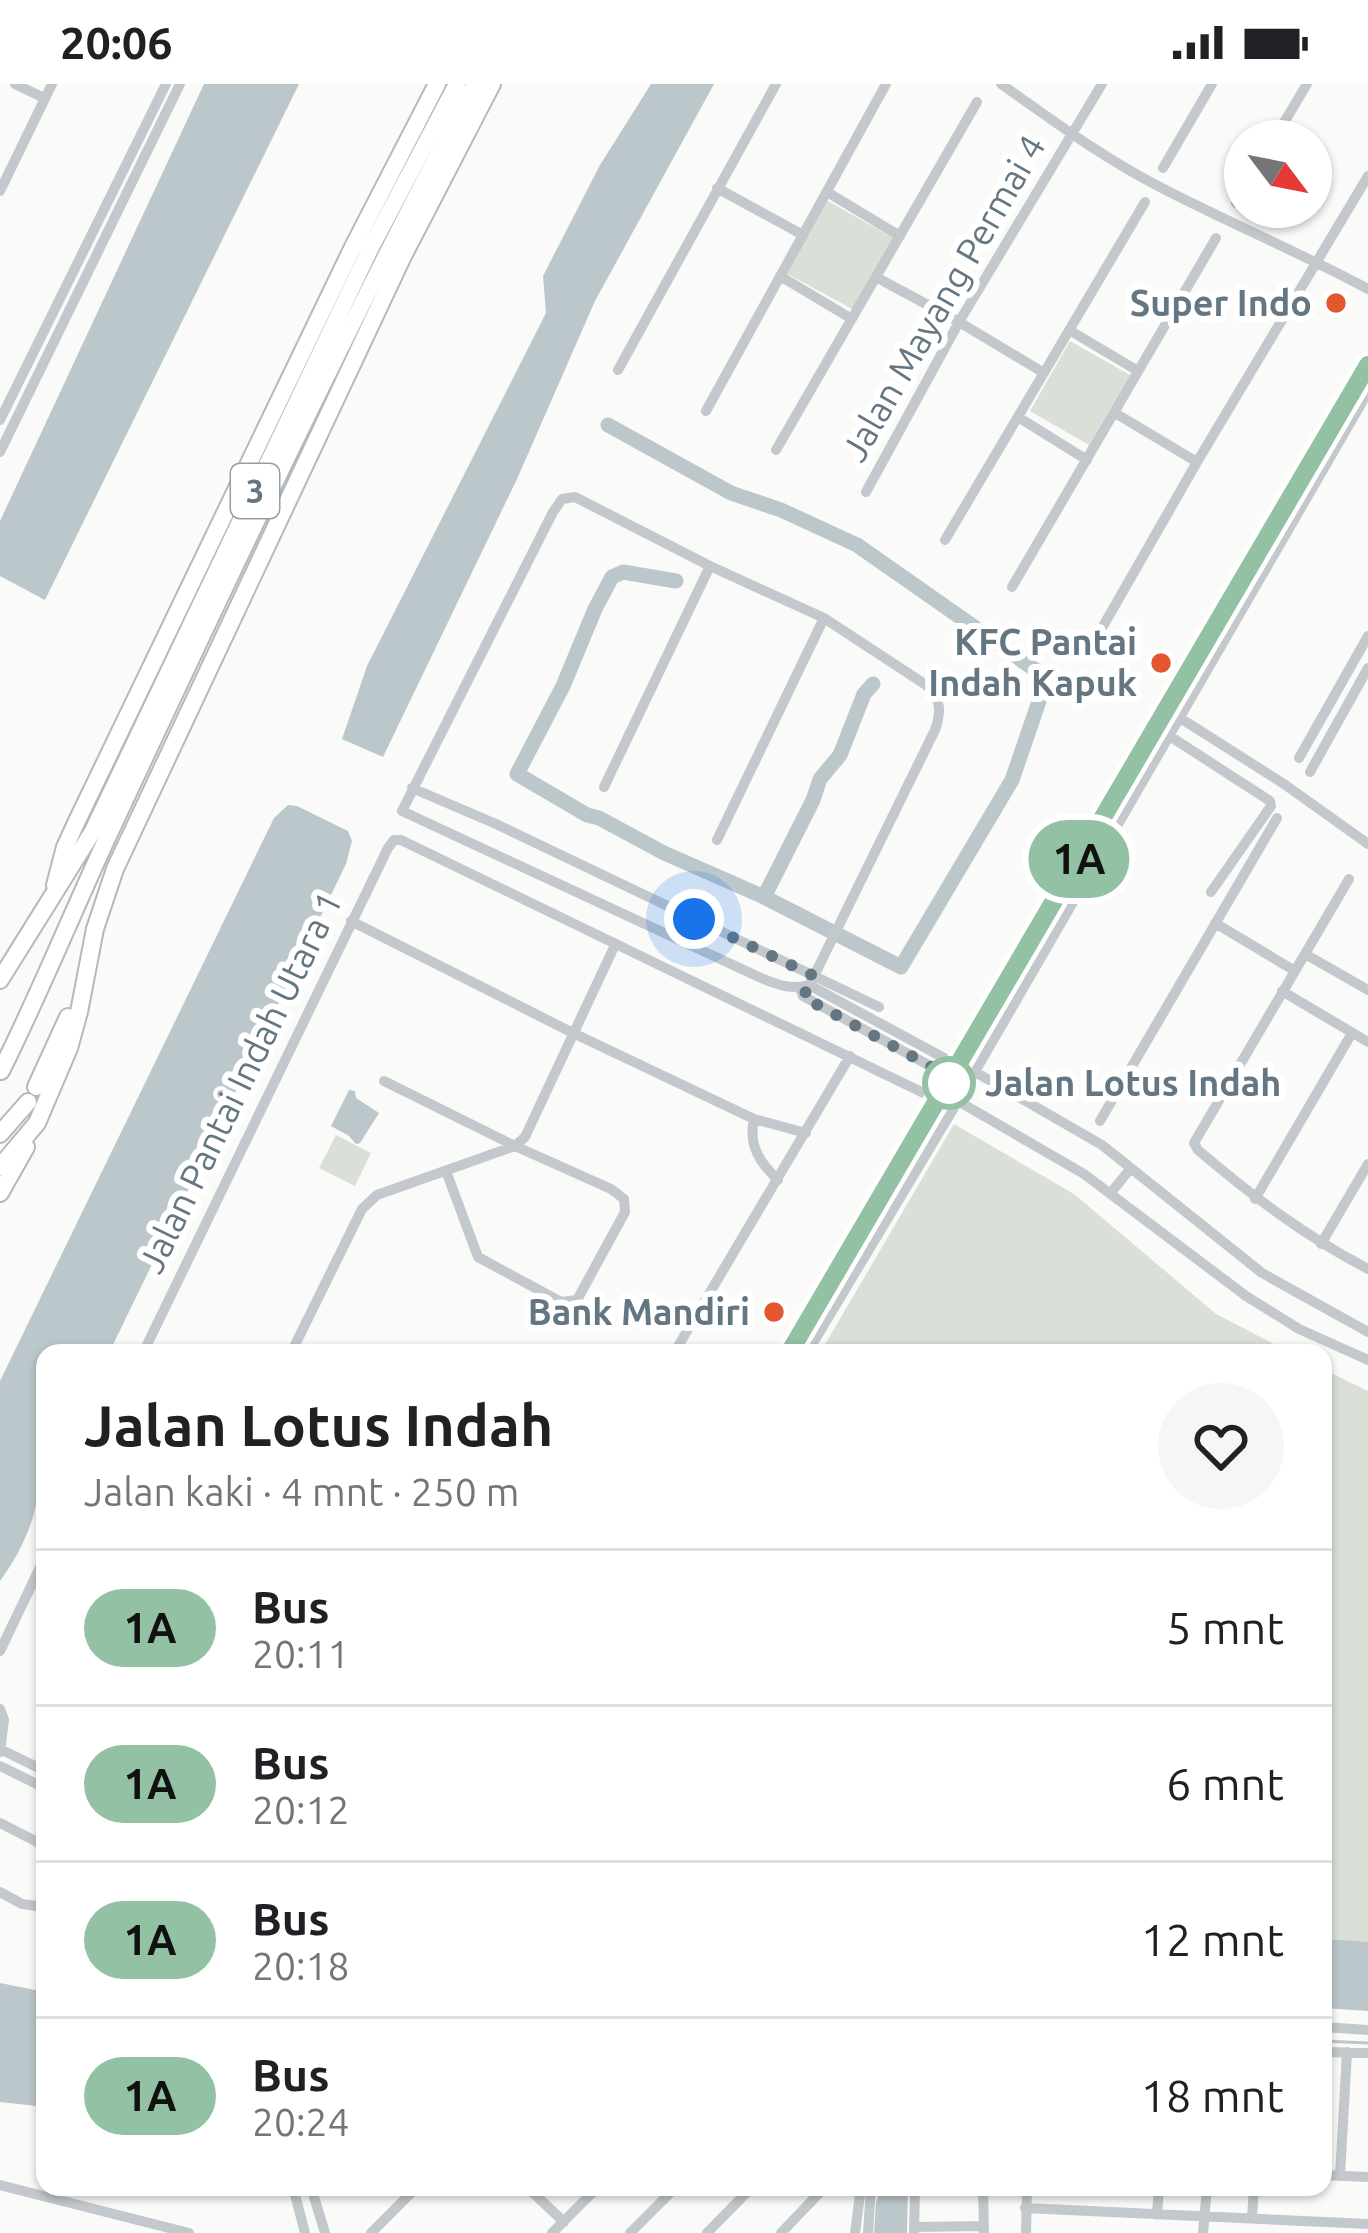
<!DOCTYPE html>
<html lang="id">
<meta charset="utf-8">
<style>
:root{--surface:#fff;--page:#f6f6f6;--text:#202124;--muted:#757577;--line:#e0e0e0}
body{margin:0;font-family:Ubuntu,sans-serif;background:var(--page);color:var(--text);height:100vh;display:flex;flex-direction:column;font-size:45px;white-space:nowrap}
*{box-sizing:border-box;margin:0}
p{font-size:39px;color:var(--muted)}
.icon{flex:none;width:66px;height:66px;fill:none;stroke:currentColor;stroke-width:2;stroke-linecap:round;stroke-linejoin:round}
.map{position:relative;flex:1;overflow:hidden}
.drawer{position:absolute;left:36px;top:1260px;width:1296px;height:852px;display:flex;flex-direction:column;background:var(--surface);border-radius:24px;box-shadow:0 3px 9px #0004}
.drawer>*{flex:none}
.badge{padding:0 24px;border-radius:39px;font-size:42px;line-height:78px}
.needle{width:78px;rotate:122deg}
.buttons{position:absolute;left:1224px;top:36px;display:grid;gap:24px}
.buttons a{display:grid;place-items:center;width:108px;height:108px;border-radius:50%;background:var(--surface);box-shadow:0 3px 9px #0004;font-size:60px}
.you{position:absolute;width:60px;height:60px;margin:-30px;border:9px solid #fff;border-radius:50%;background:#1a73e8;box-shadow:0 0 0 18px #1a73e833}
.map>.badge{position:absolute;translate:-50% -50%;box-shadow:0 0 0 6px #fff}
.round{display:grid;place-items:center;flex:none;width:126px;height:126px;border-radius:63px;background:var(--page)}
.headline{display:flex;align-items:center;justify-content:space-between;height:204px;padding:0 48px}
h1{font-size:57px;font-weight:700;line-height:90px}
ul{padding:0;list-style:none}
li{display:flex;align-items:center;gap:36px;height:156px;padding:0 48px;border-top:3px solid var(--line)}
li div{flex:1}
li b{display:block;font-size:45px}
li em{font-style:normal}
li .badge{min-width:132px;font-weight:700;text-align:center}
.status{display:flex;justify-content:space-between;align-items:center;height:84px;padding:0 60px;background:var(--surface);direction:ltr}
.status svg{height:33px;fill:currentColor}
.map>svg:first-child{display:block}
.green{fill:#dadfd7}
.water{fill:#bbc7cb}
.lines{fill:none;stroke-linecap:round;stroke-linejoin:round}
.stream{stroke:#bbc7cb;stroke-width:3}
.river{stroke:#bbc7cb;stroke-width:15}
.highway-casing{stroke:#b4b9bd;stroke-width:20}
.minor{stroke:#c3c8cc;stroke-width:10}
.highway{stroke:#fff;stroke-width:16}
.line-casing{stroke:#fff;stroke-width:27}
.line{stroke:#93c1a4;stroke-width:18}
.walk{stroke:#657683;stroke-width:12;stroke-dasharray:0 21.6}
.poi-dot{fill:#e4572e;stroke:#fff;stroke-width:4.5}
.stop-dot{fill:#fff;stroke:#93c1a4;stroke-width:6}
.labels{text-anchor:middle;stroke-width:12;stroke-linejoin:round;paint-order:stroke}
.shield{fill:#fff;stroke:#939fa8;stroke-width:3}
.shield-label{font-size:33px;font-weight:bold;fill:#657683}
.street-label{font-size:36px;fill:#657683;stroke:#fff}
.poi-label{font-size:36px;font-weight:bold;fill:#657683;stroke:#fff;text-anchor:end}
.stop-label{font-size:36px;font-weight:bold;fill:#657683;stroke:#fff;text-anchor:start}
</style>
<div class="status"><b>20:06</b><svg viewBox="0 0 49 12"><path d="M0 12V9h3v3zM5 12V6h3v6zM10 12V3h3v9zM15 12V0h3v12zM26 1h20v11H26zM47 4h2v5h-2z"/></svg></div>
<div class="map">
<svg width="1368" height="2149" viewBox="0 0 1368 2149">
<rect width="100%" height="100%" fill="#fafaf8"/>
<path class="green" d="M824,115L894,154L854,226L784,188Z
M1070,257L1130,291L1089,361L1030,327Z
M954,1040L1074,1110L1216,1230L1291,1269H820Z
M336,1051L371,1069L355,1102L319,1084Z
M1323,1285L1368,1307V1858L1323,1857Z"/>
<path class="water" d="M204,0H299L45,516L0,492V437Z
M651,0H714L595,217L517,395L383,673L342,655L367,582L546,229L543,192L600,81Z
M288,721L297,722L348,747L352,757L346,780L109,1269H45V1393C37,1410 36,1426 30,1442C23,1461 12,1481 0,1497V1297L274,734Z
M349,1006L355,1007L356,1014L379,1029L360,1059L356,1060L349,1052L331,1042Z
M1342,1856L1368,1858V1927L1323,1924V1857Z
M0,1899L45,1908V2023L0,2018Z
M882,2103H908L907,2149H874L876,2118Z"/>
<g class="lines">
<path class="stream" d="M1323,1957L1368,1959"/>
<path class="river" d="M608,341L731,409L781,426L857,461L1047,594L1012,696L901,883L764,813L664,769L599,734L587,731L517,690L563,602L595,525L612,493L623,488L676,497
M764,813L813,716L820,695L840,671L864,610L873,600"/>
<defs>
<path id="highway" d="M55,801L65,763L77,737L353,163L437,0
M0,896L93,747L370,165L457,0
M1,987C39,911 71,832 107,754C225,501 344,247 475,0
M36,1003L68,933
M0,1050L28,1018
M0,1083L37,1039L69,964L79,928L95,845L115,785L402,174L492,0
M0,1109L26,1063"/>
</defs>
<use href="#highway" class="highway-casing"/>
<path class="minor" d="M15,0L44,14
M1001,0C1052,36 1102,73 1158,102C1227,138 1299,168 1368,205
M1273,57L1307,0
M1163,84L1212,0
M717,104L803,151
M0,107L52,0
M827,108L900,152
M1236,119L1245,103
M780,192L852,235
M876,193L959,238L1044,289
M1069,246L1138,287
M618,286L776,0
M706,327L886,0
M1115,329L1197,378
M1018,333L1087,376
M0,336L166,0
M776,366L977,18
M0,368L180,0
M866,408L959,238L1102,0
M945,456L1145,118
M1012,503L1216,154
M1086,572L1197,378L1368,92
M1166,625L1284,700L1368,760
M1168,651L1270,717L1271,722L1211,808
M1299,674L1368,552
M1310,688L1368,584
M604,703L710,482
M412,704L496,740L879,923
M717,756L824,534
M1349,795L1194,1059L1198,1066C1252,1112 1305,1152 1368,1185
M351,837L573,949L754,1035L806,1049
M1215,839L1295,887
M1305,870L1368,906
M801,907L803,912L952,994
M1282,907L1368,958
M803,912L814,892L935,646C941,629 942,614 926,601L824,534L710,482L575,413L562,415L553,428L402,727L761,894C778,901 792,906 809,901L959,982
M975,988L1102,1061L1262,1189L1368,1248
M384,997L515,1062L611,1105L624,1115L625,1128L577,1216L561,1218L478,1173L446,1087
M958,1017L1084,1090L1246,1212L1299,1245L1368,1276
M754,1035C748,1061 760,1079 778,1096
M1100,1037L1277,734
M1110,1110L1130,1085
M1255,1115L1352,949
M1321,1160L1368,1080
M143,1269L388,764L394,756H401L938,1016
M291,1269L362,1125L377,1111L515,1062L525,1053L615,861
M674,1269L850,972
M789,1269L1368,281
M807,1269L958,1017L1368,308
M0,1567L45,1473
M0,1625L4,1636L0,1668
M0,1665L45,1687
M0,1682L45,1704
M0,1739L45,1762
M0,1808L22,1820L45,1823
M1323,1943L1368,1946
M1323,1968L1368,1969
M1323,2091L1368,2093
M1340,2092L1347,1968
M0,2101L189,2149
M293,2103L305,2149
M311,2103L325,2149
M527,2103L564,2138
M983,2104L984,2149
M914,2107L1024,2103
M1025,2124L1368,2140
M1157,2131L1159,2103
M1252,2134L1254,2103
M914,2143L984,2142
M914,2148L915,2103
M371,2149L417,2103
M552,2149L598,2103
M630,2149L676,2103
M707,2149L752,2103
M781,2149L825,2103
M855,2149L861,2103
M868,2149L871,2103
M1026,2149L1027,2103
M1203,2149L1207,2103"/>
<use href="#highway" class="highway"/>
</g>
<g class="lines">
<defs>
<path id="line" d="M789,1269L1368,281"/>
</defs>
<use href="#line" class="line-casing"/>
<use href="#line" class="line"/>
<path class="walk" d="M694,835L814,892L803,913L952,994L949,999"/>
</g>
<g class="poi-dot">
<circle cx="1336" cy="219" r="12"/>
<circle cx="1161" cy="579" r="12"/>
<circle cx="774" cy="1228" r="12"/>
</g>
<circle class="stop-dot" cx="949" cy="999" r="24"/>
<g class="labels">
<rect class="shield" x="231" y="380" width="48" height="54" rx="9"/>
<g class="shield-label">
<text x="255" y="419">3</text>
</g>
<g class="street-label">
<text transform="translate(943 214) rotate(-60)" y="13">Jalan Mayang Permai 4</text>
<text transform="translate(240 998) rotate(-64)" y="13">Jalan Pantai Indah Utara 1</text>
</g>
<g class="poi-label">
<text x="1312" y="232">Super Indo</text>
<text x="1137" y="571">KFC Pantai<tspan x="1137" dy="41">Indah Kapuk</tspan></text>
<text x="750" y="1241">Bank Mandiri</text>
</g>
<g class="stop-label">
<text x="985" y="1012">Jalan Lotus Indah</text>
</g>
</g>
</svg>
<div class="buttons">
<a><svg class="needle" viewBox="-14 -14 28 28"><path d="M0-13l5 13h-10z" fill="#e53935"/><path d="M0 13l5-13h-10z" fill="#757577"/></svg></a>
</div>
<div class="you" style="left:694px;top:835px"></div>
<b class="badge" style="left:1079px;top:775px;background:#93c1a4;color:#111">1A</b>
<section class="drawer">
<div class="headline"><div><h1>Jalan Lotus Indah</h1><p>Jalan kaki · 4 mnt · 250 m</p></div><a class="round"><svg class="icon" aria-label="heart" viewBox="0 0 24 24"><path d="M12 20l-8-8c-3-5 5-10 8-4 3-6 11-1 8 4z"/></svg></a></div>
<ul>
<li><span class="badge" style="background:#93c1a4;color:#111">1A</span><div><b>Bus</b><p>20:11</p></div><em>5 mnt</em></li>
<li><span class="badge" style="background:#93c1a4;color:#111">1A</span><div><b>Bus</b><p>20:12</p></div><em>6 mnt</em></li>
<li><span class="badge" style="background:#93c1a4;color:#111">1A</span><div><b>Bus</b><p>20:18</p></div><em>12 mnt</em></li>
<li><span class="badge" style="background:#93c1a4;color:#111">1A</span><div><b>Bus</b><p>20:24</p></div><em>18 mnt</em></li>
</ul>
</section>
</div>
